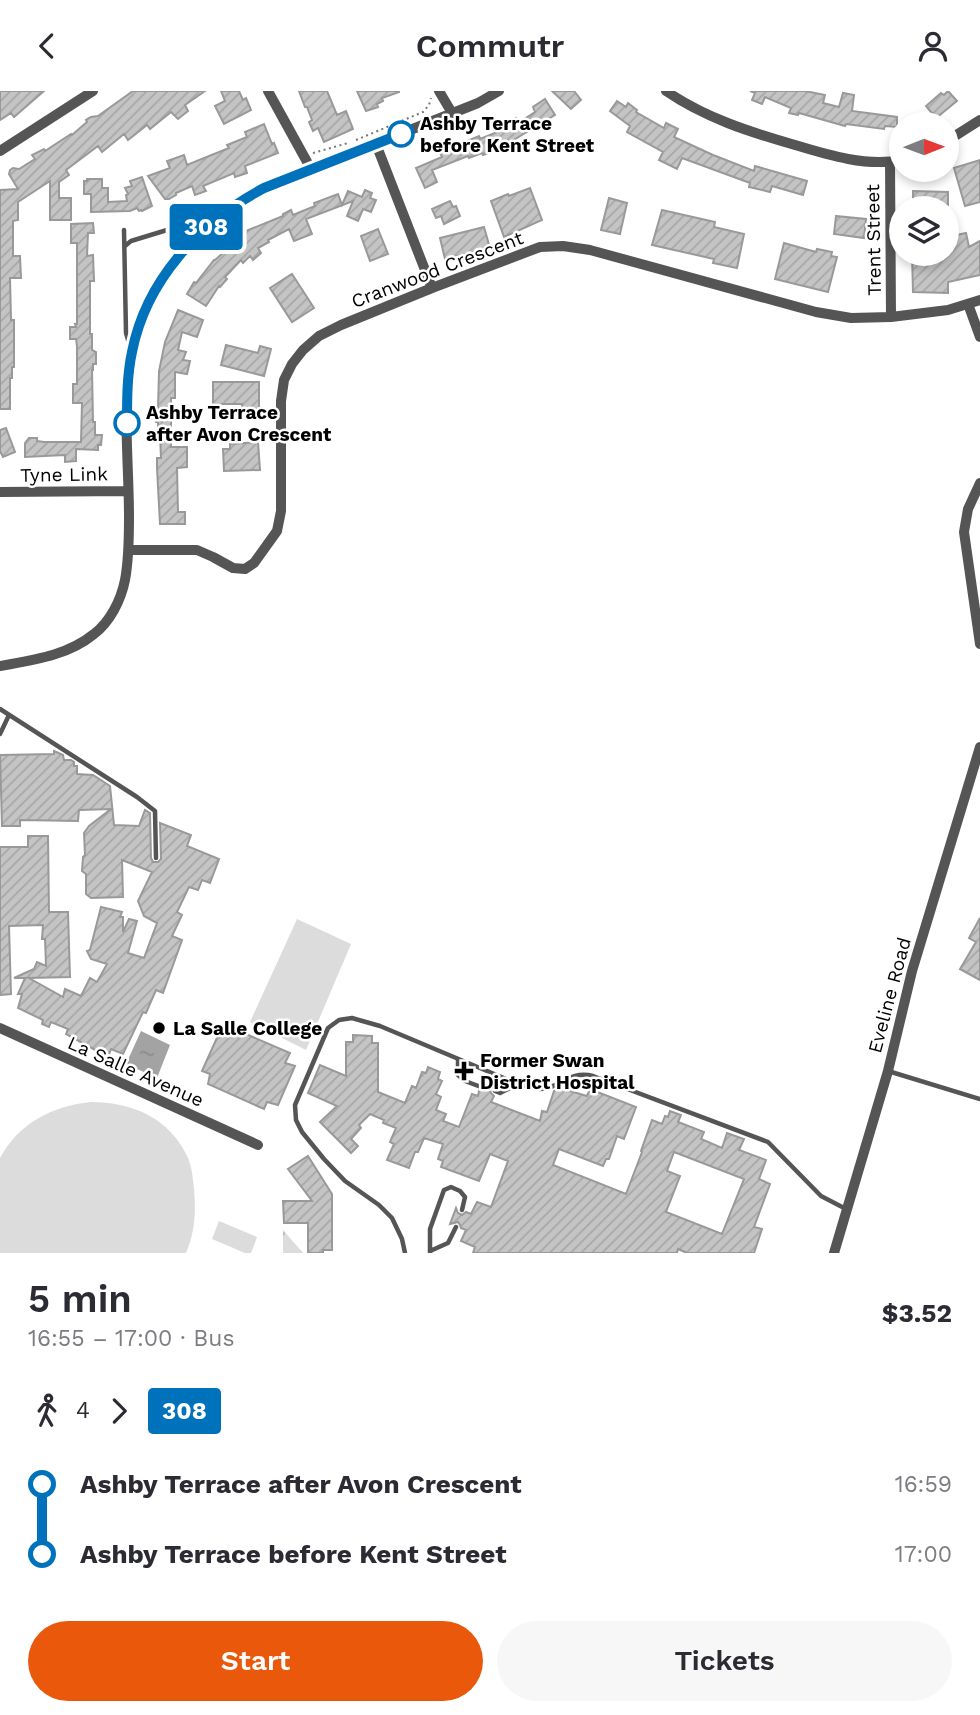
<!DOCTYPE html>
<meta charset="utf-8">
<style>
:root{--surface:#fff;--page:#f7f7f7;--text:#2b2b33;--muted:#7c7c81;--accent:#ea580c}
body{margin:0;font-family:"Work Sans",sans-serif;background:var(--page);color:var(--text);height:100vh;display:flex;flex-direction:column;font-size:26px;white-space:nowrap}
*{box-sizing:border-box;margin:0}
p{font-size:23px;color:var(--muted)}
.icon{flex:none;width:38px;height:38px;fill:none;stroke:currentColor;stroke-width:2;stroke-linecap:round;stroke-linejoin:round}
.map{position:relative;height:1162px;overflow:hidden}
.side{display:flex;flex-direction:column;background:var(--surface);flex:1}
.side>*{flex:none}
.badge{padding:0 14px;border-radius:5px;font-size:24px;line-height:46px}
.needle{width:46px;rotate:89deg}
.fabs{position:absolute;left:889px;top:21px;display:grid;gap:14px}
.fabs a{display:grid;place-items:center;width:70px;height:70px;border-radius:50%;background:var(--surface);box-shadow:0 4px 10px #0003;font-size:35px}
.map>.badge{position:absolute;translate:-50% -50%;box-shadow:0 0 0 4px #fff}
.legs{display:flex;align-items:center;gap:10px;height:77px;padding:0 28px;font-size:23px}
.legs p{margin-inline-start:auto}
.head{display:flex;align-items:center;justify-content:space-between;height:119px;padding:0 28px}
h1{font-size:38px;font-weight:600;line-height:52px}
.button{display:flex;gap:14px;margin-top:auto;padding:14px 28px}
.button a{flex:1;height:80px;border-radius:42px;background:var(--accent);color:#fff;font-size:28px;font-weight:600;line-height:80px;text-align:center}
.button a+a{background:var(--page);color:var(--text)}
ul{padding:0 28px;list-style:none}
li{display:flex;align-items:center;gap:24px;height:70px;font-size:26px}
li i{display:grid;place-items:center;width:10px;height:100%;margin:0 9px;background:currentColor}
li i::after{content:'';width:18px;height:18px;margin:-9px;border:5px solid;border-radius:50%;background:var(--surface)}
li p{margin-inline-start:auto}
li:first-child i{background:linear-gradient(#0000 50%,currentColor 0)}
li:last-child i{background:linear-gradient(currentColor 50%,#0000 0)}
header{display:flex;justify-content:space-between;align-items:center;height:91px;padding:0 28px;background:var(--surface);font-size:32px;font-weight:600}
.map>svg:first-child{display:block}
.forest{fill:url(#forest-crowns)}
.garden{fill:#dcdcdc}
.water{fill:url(#water-ripples)}
.building{fill:url(#building-hatch);stroke:#999;stroke-width:2;fill-rule:evenodd}
.lines{fill:none;stroke-linecap:round;stroke-linejoin:round}
.path{stroke:#777;stroke-width:2;stroke-dasharray:2 3.5;stroke-linecap:butt}
.lane{stroke:#555;stroke-width:4.5}
.street{stroke:#555;stroke-width:10}
.line-1-casing{stroke:#fff;stroke-width:16}
.line-1{stroke:#0072bc;stroke-width:10}
.stop-1-dot{fill:#fff;stroke:#0072bc;stroke-width:3.5}
.poi-dot{fill:#000;stroke:#fff;stroke-width:2.5}
.labels{text-anchor:middle;stroke-width:5;stroke-linejoin:round;paint-order:stroke}
.stop-label{font-size:19px;font-weight:bold;fill:#000;stroke:#fff;text-anchor:start}
.street-label{font-size:19px;fill:#000;stroke:#fff}
.poi-label{font-size:19px;font-weight:bold;fill:#000;stroke:#fff;text-anchor:start}
</style>
<header><svg class="icon" aria-label="back" viewBox="0 0 24 24"><path d="M15 5l-7 7 7 7"/></svg>Commutr<svg class="icon" aria-label="person" viewBox="0 0 24 24"><circle cx="12" cy="8" r="4"/><path d="M4 21q1-7 8-7t8 7"/></svg></header>
<div class="map">
<svg width="980" height="1162" viewBox="0 0 980 1162">
<defs>
<pattern id="forest-crowns" width="20" height="18" patternUnits="userSpaceOnUse" patternTransform="scale(1.75)"><rect width="20" height="18" fill="#dcdcdc"/><path d="M2 6a3 3 0 1 1 6 0M12 15a3 3 0 1 1 6 0" fill="none" stroke="#bbb"/></pattern>
<pattern id="water-ripples" width="26" height="14" patternUnits="userSpaceOnUse" patternTransform="scale(1.75)"><rect width="26" height="14" fill="#a3a3a3"/><path d="M2 4q2-2 4 0t4 0M15 11q2-2 4 0t4 0" fill="none" stroke="#8b8b8b"/></pattern>
<pattern id="building-hatch" width="6" height="6" patternUnits="userSpaceOnUse" patternTransform="scale(1.75)"><rect width="6" height="6" fill="#c4c4c4"/><path d="M-1 1l2-2M0 6l6-6M5 7l2-2" fill="none" stroke="#a7a7a7"/></pattern>
</defs>
<rect width="100%" height="100%" fill="#fff"/>
<path class="forest" d="M283,1139L303,1162H283Z"/>
<path class="garden" d="M297,828L351,853L306,959L250,931Z
M91,1011C132,1011 170,1027 188,1067C192,1077 193,1088 194,1098C196,1121 195,1141 186,1162H0V1067C19,1032 52,1015 91,1011Z
M219,1130L257,1146L251,1162H245L212,1148Z"/>
<path class="water" d="M141,940L170,954L157,987L126,973Z"/>
<path class="building" d="M0,0H44L14,26L11,22L0,29Z
M133,0H205L185,14L188,20L178,28L171,21L150,38L147,34L128,49L124,43L102,61L98,55L66,79L69,84L59,91V107H71V129H50V90L18,111V129L13,130V165H20L21,187H10L11,229H14V276H12V287H10V318H0V99L18,98L9,83L10,79L13,77L19,78L35,68L32,64L44,58L45,60L71,43L72,44L87,31L86,29L91,26L98,25Z
M221,0H239L243,9L246,7L251,19L224,33L215,15L225,10Z
M299,0H327L337,24L346,20L353,38L324,51L318,37L313,40L309,31L312,29L307,16H305Z
M357,0H399V1L382,7L383,10L377,13L378,16L366,20Z
M552,0H574L581,9L571,18Z
M750,0H805L825,4L823,12L839,16L843,2L854,4L852,20L897,26V36L885,35L884,38L846,33L845,35L799,22L798,24L789,22L791,17L765,6L762,13L752,9L755,2Z
M948,0L957,10L936,27L926,15L941,2L944,4Z
M545,8L555,24L497,59L483,64L482,62L469,67L468,65L432,79L437,91L425,97L416,77L442,66L440,61L479,45L480,48L500,40L498,36L516,27L518,32L535,21L533,16Z
M617,10L626,16L628,12L637,19L636,21L664,37L666,32L678,38L674,46L713,64L754,80L755,75L807,90L803,104L772,95L770,101L749,96L750,92L682,67L677,78L659,69L663,61L627,41L630,35L610,20Z
M264,33L272,53L274,52L278,62L245,75L247,82L235,86L234,82L203,95L206,100L195,104L192,95L176,102V104L169,108H165L148,85L170,77L167,70L184,64L187,74L229,57L227,54L247,46L245,41Z
M980,69V111L965,115L954,77Z
M142,86L152,115L142,120L141,119L139,120L137,117L130,120L91,121V103H84V90H87V88H102V97H108V111L127,110L126,104L128,103L125,97L132,95L130,90Z
M530,97L542,129L504,146L491,110L508,103L509,105Z
M365,99L372,102L370,107L376,109L371,121L363,118L358,130L347,125L353,110L306,128L312,143L294,150L289,138L268,149L269,151L258,157L261,162L253,169L250,165L243,172L241,169L225,186L227,188L220,196L219,195L206,215L187,203L194,191L196,192L214,169H215L235,151L233,149L241,142L283,125V123L291,119L293,124L315,115L314,112L338,103L342,114L348,100L362,106Z
M913,100L948,101V117L913,116Z
M609,107L627,112L620,143L601,139Z
M450,110L453,116L456,115L460,125L444,133L441,125L436,127L432,118Z
M662,119L715,131L714,136L744,143L737,177L713,172L714,168L652,154Z
M836,125L866,128L864,147L834,143Z
M93,132L94,142H88L87,165L93,164L94,190H90V243H92V259L96,261V273H93V279H92L93,331H95V344H102L101,354H98V359L76,358V370L65,371V364L25,366V352L29,347H37V350L44,351H81L82,312H73V293H77V255L76,248H70V236H76L75,233H77V152H71V133Z
M484,136L490,157L445,168L440,147Z
M378,138L388,163L370,170L361,145Z
M966,142L969,156L980,150V184L948,191V202L913,201L912,163H947V146Z
M784,152L816,161L817,158L832,161L831,165L837,166L828,201L775,188Z
M292,183L314,217L292,231L270,197Z
M178,219L203,229L197,246L182,241L178,259L186,261L183,269L190,270L187,283L175,281V307H171V356H187V376L177,377L178,421H185V433H160L157,377V367H161L160,345L158,346V331H156V318H158L159,280L165,251Z
M226,254L258,262L260,255L271,258L264,285L221,274Z
M213,291H259V318H242V313H213Z
M6,337L15,361L3,366L0,360V339Z
M258,351L260,379L224,380L223,358H230V353Z
M54,660L63,664L64,669H71L74,671V675H77V683L93,684L110,695L114,734L139,735L145,719L150,722L151,767L153,771H158L161,768L160,732L191,744L187,755L219,768L210,792L202,789L198,799L189,796L177,821L182,824L172,845L182,849L163,902L156,899L146,922L143,921L123,963L111,958L108,966L66,943L68,938L51,931L49,936L42,933L43,929L18,917L22,903H18L25,887H14L34,878L37,871L46,875L45,848H42L43,834L9,835L11,903L0,904V756H28V745H48L49,821H68L70,886L29,887L63,906L65,898L81,905L90,887L97,891L107,873L91,868L87,860L90,859L101,816L122,821L120,826H123V841L129,828L137,830L128,862L144,867L157,832L144,825L138,810L152,781L122,769L123,806L91,807L86,803V783L82,780L83,766L85,764L84,742L89,735L111,718L79,719L78,730L20,729V735H2L0,664L54,663Z
M980,827V889L960,878L976,851L969,847Z
M232,937L290,962L285,972L295,975L278,1014L267,1011L264,1018L208,993L210,983L202,980L220,940L230,944Z
M353,944L372,945V952H378V1001L405,1012L412,995L416,997L422,981L426,982L428,976L440,981L438,988L442,990L436,1003L441,1006L436,1019L446,1023L443,1030L459,1036L472,1003L478,1005L479,1000L485,998L486,995L483,990L497,996H493L490,999L491,1002L494,1005L491,1011L540,1030L542,1020L547,1021L554,1000L560,997L587,1005L590,998L636,1016L624,1048L617,1045L609,1068H606L603,1075L559,1058L553,1074L626,1103L642,1061L641,1060L652,1029L662,1033L665,1025L668,1026L670,1020L681,1024L678,1031L704,1041L701,1048L722,1057L727,1042L744,1048L739,1059L766,1069L759,1088L770,1093L754,1136L762,1138L754,1162H687L678,1158L677,1162H473L475,1156L461,1150L466,1139L461,1137L460,1134L458,1131L450,1133L456,1117L458,1122L462,1124L466,1121L471,1123L477,1111L491,1116L508,1070L490,1063L479,1090L441,1076L443,1070L438,1068L443,1053L424,1047L418,1061H415L409,1077L387,1069L394,1053L390,1051L396,1037L383,1032L384,1029L370,1023L359,1034L361,1037L351,1048L358,1055L351,1062L320,1031L337,1015L308,1002L320,974L346,985V951H353ZM674,1061L744,1088L722,1143L666,1121L680,1085L667,1080Z
M308,1065L332,1103V1159H323V1162H308V1132H284L283,1110H312L288,1078Z"/>
<g class="lines">
<path class="path" d="M356,49L423,21L429,14L431,7
M313,62L348,52"/>
<path class="lane" d="M124,139L126,242L130,256
M125,155L131,150L167,139
M0,618L137,706L155,720L156,767
M0,643L9,624
M458,968V984L465,990L481,996
M888,980L980,1008
M495,1000L500,1002L518,993
M430,1160L448,1152L456,1136
M405,1162L402,1148L392,1127L379,1114L345,1090L324,1068L302,1041L296,1029L295,1014L328,937L339,929L352,927L380,935L518,993C525,994 533,998 540,998C560,998 568,979 593,985L768,1051L821,1105L846,1118
M430,1162V1138L444,1099L451,1096L460,1100L465,1106L462,1119"/>
<path class="street" d="M268,0L311,78
M439,0L452,22
M666,0C705,27 750,41 795,54C828,64 867,76 901,69
M947,50L980,29
M376,53L432,197
M0,60L93,0
M890,71L891,226
M968,213L980,246
M980,392L968,418L964,441L980,553
M0,401L128,400
M129,459H197L213,466L233,477L245,478L254,472L277,440L281,420V310L284,289L292,273L303,259L319,245L341,234L432,197L540,156L563,155L590,159L816,221L851,227L891,226L948,219L980,209
M0,575C33,569 67,565 94,543C110,531 121,509 125,489C129,468 129,447 129,426C129,374 122,311 131,261C146,189 200,131 264,97L478,12L499,0
M0,937L258,1054
M834,1162L888,980L912,880L980,656"/>
</g>
<g class="lines">
<defs>
<path id="line-1" d="M127,332C127,308 127,284 132,261C146,189 200,131 264,97L401,43"/>
</defs>
<use href="#line-1" class="line-1-casing"/>
<use href="#line-1" class="line-1"/>
</g>
<g class="stop-1-dot">
<circle cx="401" cy="43" r="12"/>
<circle cx="127" cy="332" r="12"/>
</g>
<g class="poi-dot">
<circle cx="159" cy="937" r="7"/>
<path d="M460.5 969.5h7v7h7v7h-7v7h-7v-7h-7v-7h7z"/>
</g>
<g class="labels">
<g class="stop-label">
<text x="420" y="39">Ashby Terrace<tspan x="420" dy="22">before Kent Street</tspan></text>
<text x="146" y="328">Ashby Terrace<tspan x="146" dy="22">after Avon Crescent</tspan></text>
</g>
<g class="street-label">
<text transform="translate(873 149) rotate(-91)" y="7">Trent Street</text>
<text transform="translate(437 178) rotate(-21)" y="7">Cranwood Crescent</text>
<text transform="translate(64 383) rotate(-1)" y="7">Tyne Link</text>
<text transform="translate(889 904) rotate(-75)" y="7">Eveline Road</text>
<text transform="translate(136 980) rotate(24)" y="7">La Salle Avenue</text>
</g>
<g class="poi-label">
<text x="173" y="944">La Salle College</text>
<text x="480" y="976">Former Swan<tspan x="480" dy="22">District Hospital</tspan></text>
</g>
</g>
</svg>
<div class="fabs">
<a><svg class="needle" viewBox="-14 -14 28 28"><path d="M0-13l5 13h-10z" fill="#e53935"/><path d="M0 13l5-13h-10z" fill="#7c7c81"/></svg></a>
<a><svg class="icon" aria-label="layers" viewBox="0 0 24 24"><path d="M12 4l9 5-9 5-9-5zM3 14l9 5 9-5"/></svg></a>
</div>
<b class="badge" style="left:206px;top:136px;background:#0072bc;color:#fff">308</b>
</div>
<section class="side">
<div class="head"><div><h1>5 min</h1><p>16:55 – 17:00 · Bus</p></div><b>$3.52</b></div>
<div class="legs"><svg class="icon" aria-label="walk" viewBox="0 0 24 24"><circle cx="13" cy="4" r="2"/><path d="M13 8l-2 6 4 7M11 14l-3 7M7 12l3-4h3l4 4"/></svg>4<svg class="icon" aria-label="forward" viewBox="0 0 24 24"><path d="M9 5l7 7-7 7"/></svg><b class="badge" style="background:#0072bc;color:#fff">308</b></div>
<ul>
<li><i style="color:#0072bc"></i><b>Ashby Terrace after Avon Crescent</b><p>16:59</p></li>
<li><i style="color:#0072bc"></i><b>Ashby Terrace before Kent Street</b><p>17:00</p></li>
</ul>
<div class="button"><a>Start</a><a>Tickets</a></div>
</section>
